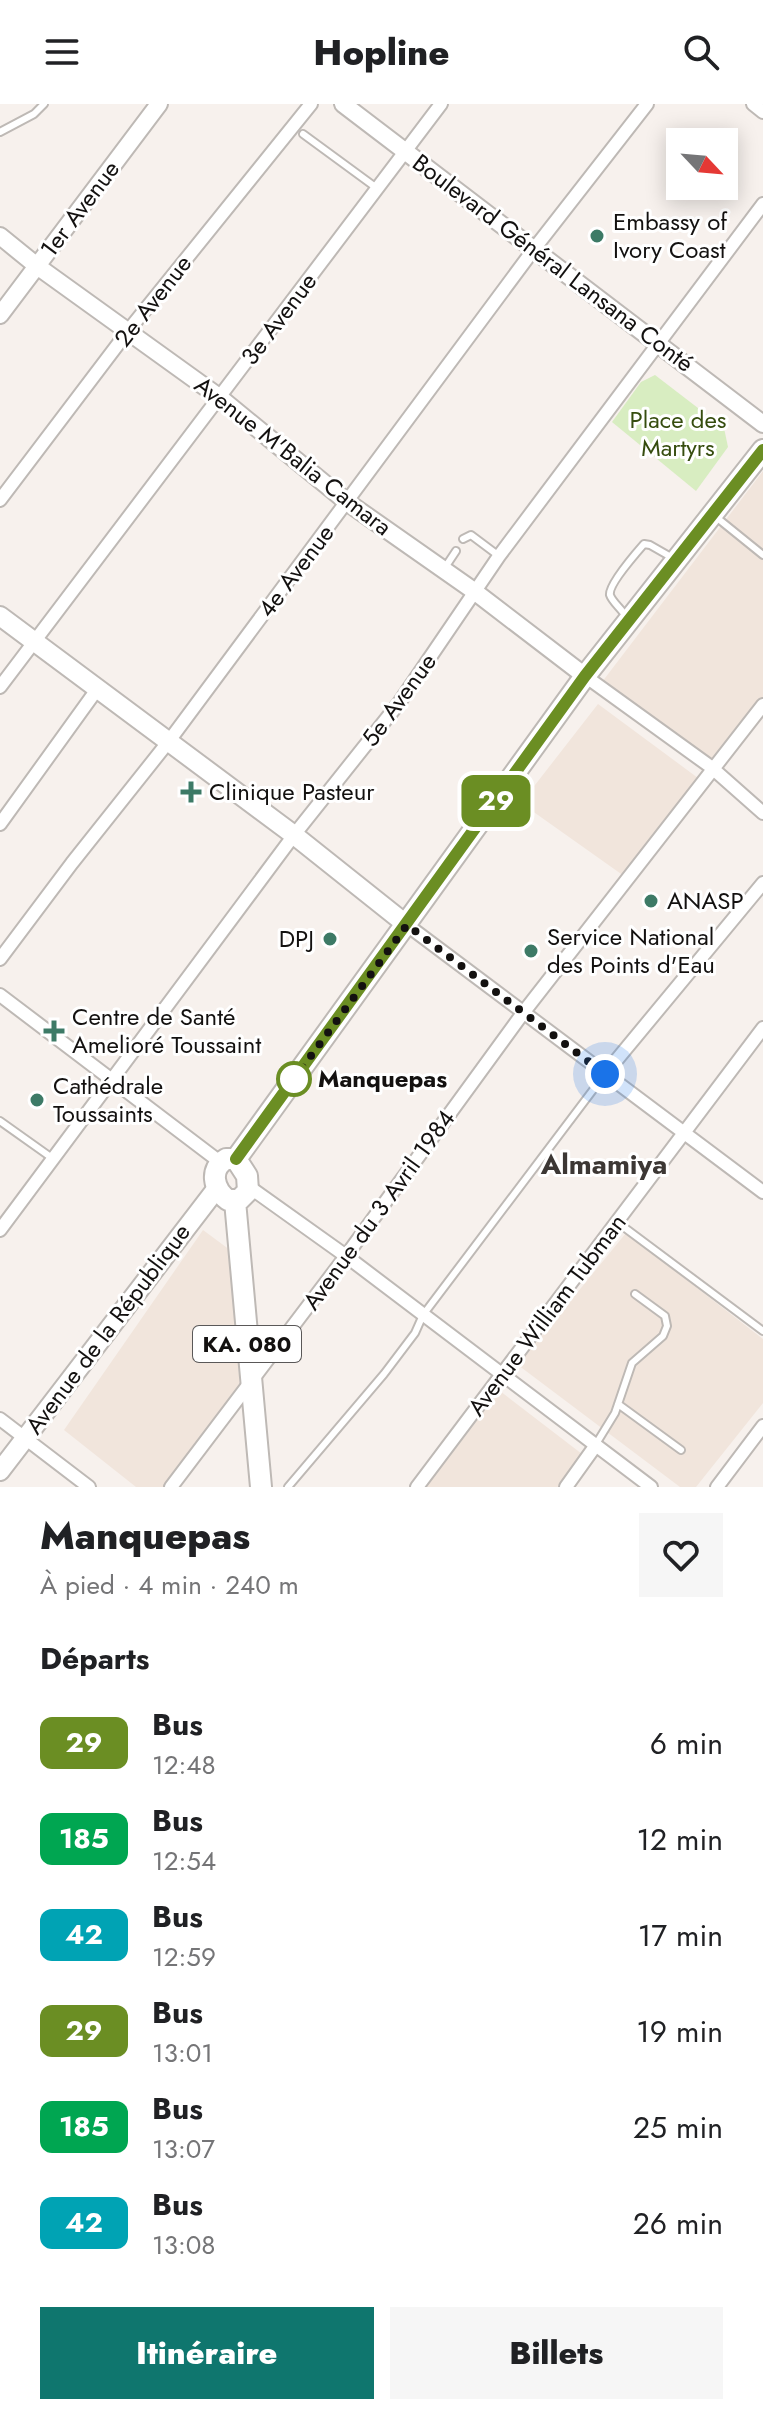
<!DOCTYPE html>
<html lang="fr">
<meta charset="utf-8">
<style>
:root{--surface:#fff;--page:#f6f6f6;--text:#202124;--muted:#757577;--accent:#0f766e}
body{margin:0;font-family:Jost,sans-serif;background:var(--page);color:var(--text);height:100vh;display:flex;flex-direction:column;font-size:30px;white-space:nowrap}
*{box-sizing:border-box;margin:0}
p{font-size:26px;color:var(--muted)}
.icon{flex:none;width:44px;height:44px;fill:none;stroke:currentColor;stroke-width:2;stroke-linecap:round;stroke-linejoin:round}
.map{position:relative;height:1383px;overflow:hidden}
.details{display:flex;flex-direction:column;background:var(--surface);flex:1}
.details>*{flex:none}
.badge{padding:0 16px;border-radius:12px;font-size:28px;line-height:52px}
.needle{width:52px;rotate:116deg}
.controls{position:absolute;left:666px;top:24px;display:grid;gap:16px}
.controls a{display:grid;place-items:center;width:72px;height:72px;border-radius:0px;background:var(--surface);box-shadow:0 4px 20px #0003;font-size:40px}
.you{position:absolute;width:40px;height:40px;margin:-20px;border:6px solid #fff;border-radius:50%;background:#1a73e8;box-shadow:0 0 0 12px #1a73e833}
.map>.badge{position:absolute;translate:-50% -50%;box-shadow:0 0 0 4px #fff}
h2{padding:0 40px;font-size:30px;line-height:72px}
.round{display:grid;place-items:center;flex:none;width:84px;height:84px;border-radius:0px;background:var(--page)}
.overview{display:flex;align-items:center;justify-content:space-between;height:136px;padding:0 40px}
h1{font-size:38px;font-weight:800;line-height:60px}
.cta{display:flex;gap:16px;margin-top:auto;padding:16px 40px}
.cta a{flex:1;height:92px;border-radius:0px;background:var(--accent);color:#fff;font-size:32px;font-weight:800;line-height:92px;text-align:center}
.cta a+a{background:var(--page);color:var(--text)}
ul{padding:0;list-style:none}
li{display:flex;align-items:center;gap:24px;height:96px;padding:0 40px}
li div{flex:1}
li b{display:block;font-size:30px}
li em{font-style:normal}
li .badge{min-width:88px;font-weight:700;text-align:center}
header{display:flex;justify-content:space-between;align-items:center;height:104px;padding:0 40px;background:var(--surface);font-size:36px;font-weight:800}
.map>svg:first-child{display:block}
.built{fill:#f1e5dc}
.green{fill:#d8edc1}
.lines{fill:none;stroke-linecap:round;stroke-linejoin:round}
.service-casing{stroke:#beb9b5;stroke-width:10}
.minor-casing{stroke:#beb9b5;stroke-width:16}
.tertiary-casing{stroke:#beb9b5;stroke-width:20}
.secondary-casing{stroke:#beb9b5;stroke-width:22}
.primary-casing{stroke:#beb9b5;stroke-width:24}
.service{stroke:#fff;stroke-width:6}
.minor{stroke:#fff;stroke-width:12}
.tertiary{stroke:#fff;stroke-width:16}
.secondary{stroke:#fff;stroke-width:18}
.primary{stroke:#fff;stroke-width:20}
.line-casing{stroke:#fff;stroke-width:18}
.line{stroke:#6b8e23;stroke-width:12}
.walk{stroke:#131110;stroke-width:8;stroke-dasharray:0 14.4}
.poi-dot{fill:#3d7a66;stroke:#fff;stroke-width:3}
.stop-dot{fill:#fff;stroke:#6b8e23;stroke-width:4}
.labels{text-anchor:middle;stroke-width:6;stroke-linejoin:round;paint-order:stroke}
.shield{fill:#fff;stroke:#5a5858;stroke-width:2}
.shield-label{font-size:22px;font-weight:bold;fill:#131110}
.street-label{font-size:24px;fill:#131110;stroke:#fff}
.poi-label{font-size:24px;fill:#131110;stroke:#fff;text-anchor:start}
.park-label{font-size:24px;fill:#364d0f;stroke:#fff}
.stop-label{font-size:24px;font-weight:bold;fill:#131110;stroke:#fff;text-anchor:start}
.quarter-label{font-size:28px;font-weight:bold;fill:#3c3734;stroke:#fff}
</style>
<header><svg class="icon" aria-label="menu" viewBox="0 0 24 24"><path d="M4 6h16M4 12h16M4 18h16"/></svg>Hopline<svg class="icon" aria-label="search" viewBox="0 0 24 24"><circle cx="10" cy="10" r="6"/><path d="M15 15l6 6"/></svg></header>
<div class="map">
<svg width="763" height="1383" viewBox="0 0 763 1383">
<rect width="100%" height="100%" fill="#f7f1ed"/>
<path class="built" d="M763,367V593L710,662L602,578Z
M598,600L698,674L624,772L521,699Z
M203,1126L230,1146L240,1285L227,1297L164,1383H136L64,1326Z
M626,1129L763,1235V1299L696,1383H680L518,1261Z
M500,1287L582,1350L561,1383H426Z"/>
<path class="green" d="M655,271L724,324L728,343L696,387L612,318L641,278Z"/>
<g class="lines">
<defs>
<path id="service" d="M0,28L34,10L44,0
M303,30L378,85
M716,413L763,451
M463,435L471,431L499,452
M444,465L456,447
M626,513C623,506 612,498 610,491C608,481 637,448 644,440L650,441L671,453
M0,1017L52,1054
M617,1118L763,1227
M618,1300L681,1346
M596,1340L615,1309L632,1259L663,1232L667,1222L665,1212L635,1190
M288,1383L384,1270L415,1229L423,1211L605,970"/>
<path id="minor" d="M753,0L763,8
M0,396L128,227L311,0
M585,572L711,663L763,709
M0,583L441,0
M0,720L98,584
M407,821L763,1088
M0,855L72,759L169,637L534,145L647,0
M0,891L220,1058
M605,970L763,779
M248,1082L346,1152L651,1383
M0,1126L294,731L399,599L499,452L763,100
M0,1315L89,1383
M171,1383L346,1152L523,909L763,601
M417,1383L763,924
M566,1383L596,1341
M717,1383L763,1322"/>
<path id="tertiary" d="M343,0L763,320
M0,132L37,162L219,293L347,398L474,487L585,572
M0,211L159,0"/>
<path id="secondary" d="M0,512L294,731L407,821
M0,1367L217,1084"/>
<path id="primary" d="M226,1055H236L247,1072L248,1087L239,1096H228C213,1085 209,1065 226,1055Z
M236,1055L585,572L763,346
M235,1097L261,1383"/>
</defs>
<use href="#service" class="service-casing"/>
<use href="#minor" class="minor-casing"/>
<use href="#tertiary" class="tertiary-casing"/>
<use href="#secondary" class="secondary-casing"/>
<use href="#primary" class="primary-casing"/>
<use href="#service" class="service"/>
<use href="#minor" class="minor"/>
<use href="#tertiary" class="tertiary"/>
<use href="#secondary" class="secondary"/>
<use href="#primary" class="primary"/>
</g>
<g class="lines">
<defs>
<path id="line" d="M236,1055L585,572L763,346"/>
</defs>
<use href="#line" class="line-casing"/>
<use href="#line" class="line"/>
<path class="walk" d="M294,975L407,821L605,970"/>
</g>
<g class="poi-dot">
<circle cx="597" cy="132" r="8"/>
<path d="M187 676h8v8h8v8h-8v8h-8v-8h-8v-8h8z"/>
<circle cx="651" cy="797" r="8"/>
<circle cx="330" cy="835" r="8"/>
<circle cx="531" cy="847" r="8"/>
<path d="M50 915h8v8h8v8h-8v8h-8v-8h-8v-8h8z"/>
<circle cx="37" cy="996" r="8"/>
</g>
<circle class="stop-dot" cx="294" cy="975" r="16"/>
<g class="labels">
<rect class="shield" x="193" y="1222" width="108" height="36" rx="6"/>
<g class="shield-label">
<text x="247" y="1248">KA. 080</text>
</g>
<g class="street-label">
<text transform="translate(80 105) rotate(-53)" y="8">1er Avenue</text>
<text transform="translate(553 159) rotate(37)" y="8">Boulevard Général Lansana Conté</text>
<text transform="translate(153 197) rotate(-52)" y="8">2e Avenue</text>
<text transform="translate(279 215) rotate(-53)" y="8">3e Avenue</text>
<text transform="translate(293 352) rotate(38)" y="8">Avenue M'Balia Camara</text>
<text transform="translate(296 467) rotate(-53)" y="8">4e Avenue</text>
<text transform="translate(399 596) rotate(-54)" y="8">5e Avenue</text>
<text transform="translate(379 1106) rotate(-54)" y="8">Avenue du 3 Avril 1984</text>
<text transform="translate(547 1211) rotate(-53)" y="8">Avenue William Tubman</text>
<text transform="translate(108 1225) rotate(-53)" y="8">Avenue de la République</text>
</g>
<g class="poi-label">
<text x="613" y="126">Embassy of<tspan x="613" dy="28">Ivory Coast</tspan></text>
<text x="209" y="696">Clinique Pasteur</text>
<text x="667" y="805">ANASP</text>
<text x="547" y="841">Service National<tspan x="547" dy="28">des Points d'Eau</tspan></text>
<text x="314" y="843" text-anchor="end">DPJ</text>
<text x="72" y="921">Centre de Santé<tspan x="72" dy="28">Amelioré Toussaint</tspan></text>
<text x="53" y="990">Cathédrale<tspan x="53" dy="28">Toussaints</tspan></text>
</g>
<g class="park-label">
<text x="678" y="324">Place des<tspan x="678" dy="28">Martyrs</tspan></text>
</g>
<g class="stop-label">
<text x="318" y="983">Manquepas</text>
</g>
<g class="quarter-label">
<text x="604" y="1070">Almamiya</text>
</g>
</g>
</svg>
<div class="controls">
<a><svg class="needle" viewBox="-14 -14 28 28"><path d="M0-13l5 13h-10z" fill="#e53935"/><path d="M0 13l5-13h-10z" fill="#757577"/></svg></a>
</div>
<div class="you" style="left:605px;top:970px"></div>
<b class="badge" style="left:496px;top:697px;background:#6b8e23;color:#fff">29</b>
</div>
<section class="details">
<div class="overview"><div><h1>Manquepas</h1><p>À pied · 4 min · 240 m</p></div><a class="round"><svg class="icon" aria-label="heart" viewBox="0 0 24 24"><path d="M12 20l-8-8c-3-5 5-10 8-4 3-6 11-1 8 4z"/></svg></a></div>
<h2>Départs</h2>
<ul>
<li><span class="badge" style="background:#6b8e23;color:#fff">29</span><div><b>Bus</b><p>12:48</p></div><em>6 min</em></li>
<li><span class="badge" style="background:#00a651;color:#fff">185</span><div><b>Bus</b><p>12:54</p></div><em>12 min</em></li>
<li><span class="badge" style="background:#00a3b4;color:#fff">42</span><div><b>Bus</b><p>12:59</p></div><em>17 min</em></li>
<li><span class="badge" style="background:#6b8e23;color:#fff">29</span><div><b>Bus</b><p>13:01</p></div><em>19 min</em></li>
<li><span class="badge" style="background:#00a651;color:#fff">185</span><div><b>Bus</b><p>13:07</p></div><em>25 min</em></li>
<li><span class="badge" style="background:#00a3b4;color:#fff">42</span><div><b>Bus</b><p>13:08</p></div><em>26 min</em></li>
</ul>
<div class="cta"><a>Itinéraire</a><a>Billets</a></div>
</section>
